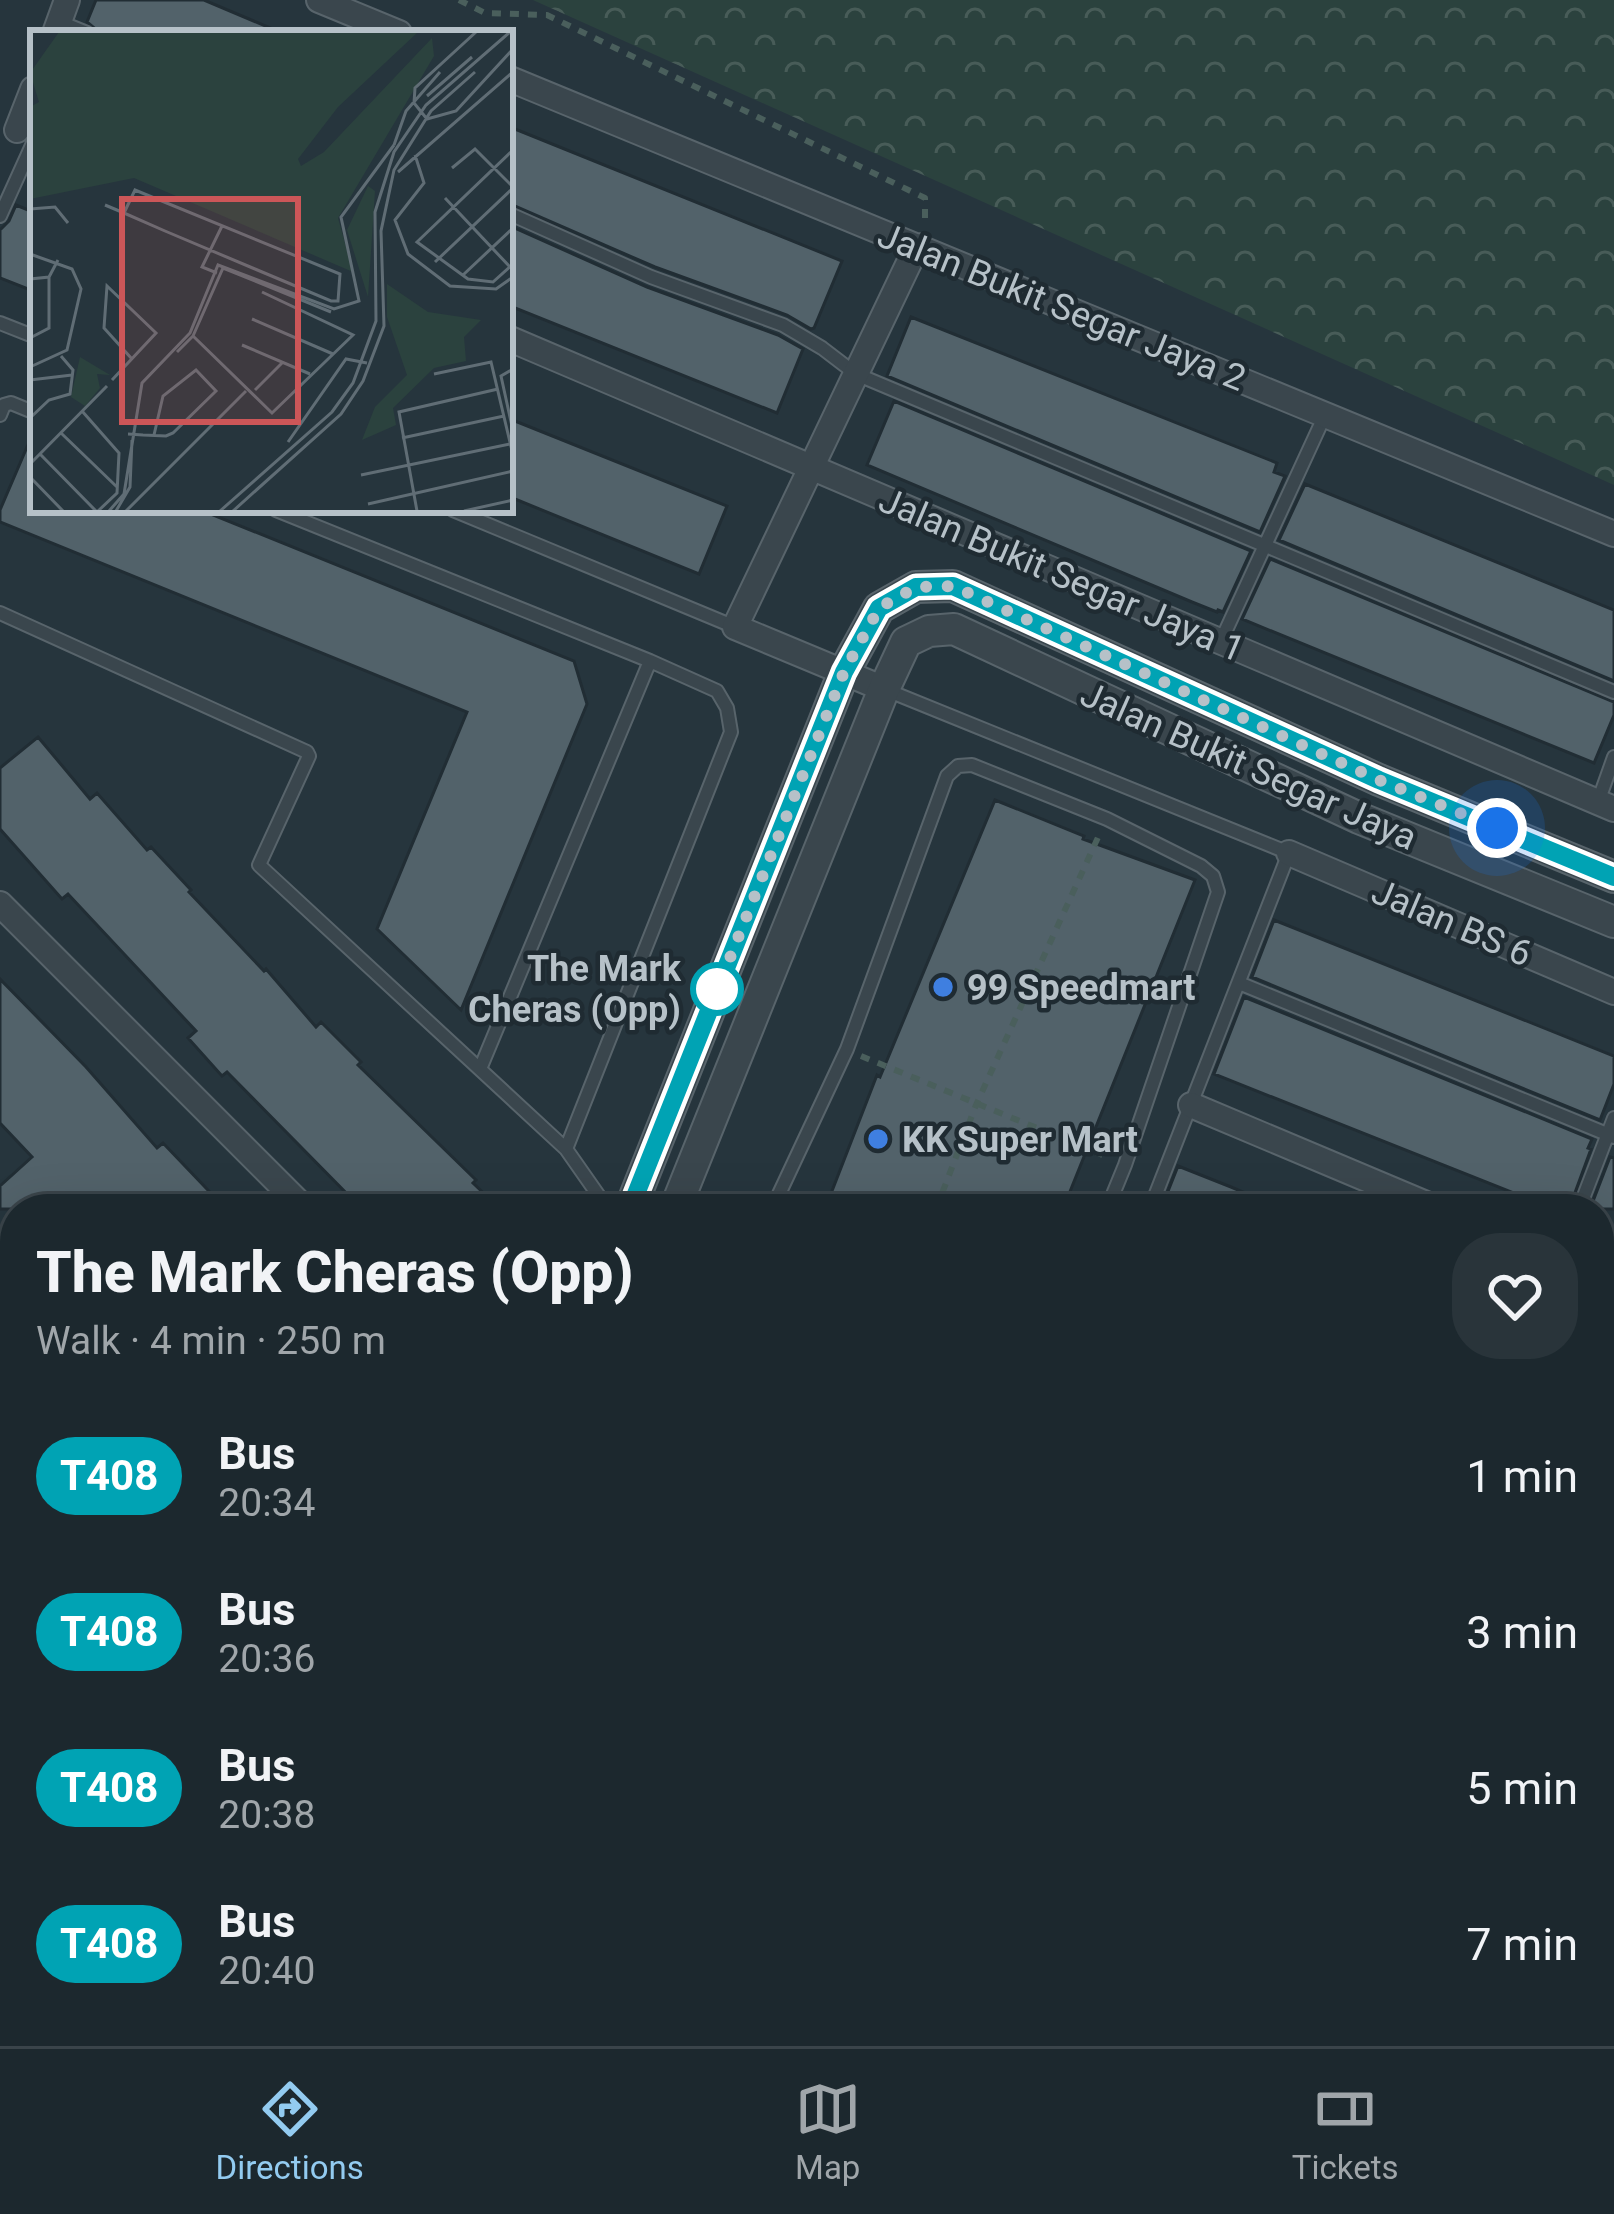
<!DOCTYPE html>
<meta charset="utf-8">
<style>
:root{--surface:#1c282e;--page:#29343a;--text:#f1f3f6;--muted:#a0a6aa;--line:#3a444a;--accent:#93cbf0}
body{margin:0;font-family:Roboto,sans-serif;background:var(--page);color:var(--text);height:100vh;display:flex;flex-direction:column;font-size:45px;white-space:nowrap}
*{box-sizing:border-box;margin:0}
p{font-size:39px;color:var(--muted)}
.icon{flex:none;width:66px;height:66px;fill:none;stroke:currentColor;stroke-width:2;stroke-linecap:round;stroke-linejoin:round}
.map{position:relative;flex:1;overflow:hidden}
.drawer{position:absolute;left:0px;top:1194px;width:1614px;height:852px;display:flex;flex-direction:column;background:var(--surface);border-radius:48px 48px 0 0;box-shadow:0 12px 48px #0002,0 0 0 3px var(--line)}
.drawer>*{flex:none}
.badge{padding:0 24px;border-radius:39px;font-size:42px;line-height:78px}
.you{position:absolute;width:60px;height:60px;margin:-30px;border:9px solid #fff;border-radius:50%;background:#1a73e8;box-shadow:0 0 0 18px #1a73e833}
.map>.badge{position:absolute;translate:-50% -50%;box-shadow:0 0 0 6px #fff}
.round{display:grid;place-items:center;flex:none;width:126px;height:126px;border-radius:48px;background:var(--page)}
.summary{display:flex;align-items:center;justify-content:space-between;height:204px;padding:0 36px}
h1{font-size:57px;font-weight:800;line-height:90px}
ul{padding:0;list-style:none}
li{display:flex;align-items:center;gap:36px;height:156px;padding:0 36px}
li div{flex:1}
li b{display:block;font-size:45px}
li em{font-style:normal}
li .badge{min-width:132px;font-weight:700;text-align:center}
.dock{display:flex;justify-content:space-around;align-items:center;height:168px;border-top:3px solid var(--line);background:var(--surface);font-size:33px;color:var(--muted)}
.dock a{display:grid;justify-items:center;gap:6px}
.dock .active{color:var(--accent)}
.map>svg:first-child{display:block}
.forest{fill:url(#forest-crowns)}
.building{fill:#52626a;stroke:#212d34;stroke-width:3}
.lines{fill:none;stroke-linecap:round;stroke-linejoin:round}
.service-casing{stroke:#58646b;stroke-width:16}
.minor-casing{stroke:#58646b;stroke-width:28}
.tertiary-casing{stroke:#58646b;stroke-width:34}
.path{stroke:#4a5f5c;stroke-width:6;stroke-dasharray:9 9;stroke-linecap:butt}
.service{stroke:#3a464d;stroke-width:12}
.minor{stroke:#3a464d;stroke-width:24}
.tertiary{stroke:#3a464d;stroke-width:30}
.line-casing{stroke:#fff;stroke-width:27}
.line{stroke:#00a3b4;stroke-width:18}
.walk{stroke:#b6c1c8;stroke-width:12;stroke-dasharray:0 21.6}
.shop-dot{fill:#3f7fe0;stroke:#1f2b32;stroke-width:4.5}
.stop-dot{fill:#fff;stroke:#00a3b4;stroke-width:6}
.labels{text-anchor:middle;stroke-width:9;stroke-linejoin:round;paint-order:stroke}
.street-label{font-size:36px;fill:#b6c1c8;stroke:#1f2b32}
.stop-label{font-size:36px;font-weight:bold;fill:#b6c1c8;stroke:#1f2b32;text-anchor:end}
.poi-label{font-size:36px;font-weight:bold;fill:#b6c1c8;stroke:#1f2b32;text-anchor:start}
.inset-road{fill:none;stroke:#606d75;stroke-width:3}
.view{fill:#cc5658;fill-opacity:0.15;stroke:#cc5658;stroke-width:6}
.inset-edge{fill:none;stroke:#b6c1c8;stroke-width:6}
</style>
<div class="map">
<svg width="1614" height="2046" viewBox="0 0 1614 2046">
<defs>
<pattern id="forest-crowns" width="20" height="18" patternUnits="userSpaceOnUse" patternTransform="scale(3)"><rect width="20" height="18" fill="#2b423e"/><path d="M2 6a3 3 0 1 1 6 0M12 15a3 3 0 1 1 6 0" fill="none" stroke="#485c58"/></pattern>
</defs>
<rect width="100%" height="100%" fill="#26353d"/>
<path class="forest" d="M533,0H1614V485Z"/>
<path class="building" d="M96,0H204L282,33H100L87,22Z
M510,127L842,261L814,328L811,329L787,315L655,267L510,204Z
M16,205L33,212V291L0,278V230L9,221Z
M510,226L647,287L778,335L803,349L777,413L510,306Z
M911,317L1277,463L1274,472L1285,476L1260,532L887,376Z
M894,401L1251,551L1223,612L1218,610L1217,612L1192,602L867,465Z
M510,419L727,506L699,574L510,497Z
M33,433V510H201L574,661L587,704L461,1010L377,929L467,712L0,522V510Z
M1305,484L1614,610V681L1279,540Z
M1270,559L1614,702V715L1594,763L1242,619Z
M38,737L90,799L97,793L147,850L151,847L191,890L189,892L264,971L266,969L316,1027L321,1022L361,1062L358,1065L476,1180L473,1183L500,1209H362L227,1072L222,1076L188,1038L196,1031L68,894L62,899L0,829V768Z
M995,800L1084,836L1083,839L1195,880L1063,1209H825L877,1075L880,1077Z
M1274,920L1614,1056V1084L1600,1120L1252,977Z
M0,979L86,1067L157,1148L163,1143L226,1209H0V1186L32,1157L0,1123Z
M1244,997L1592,1139L1588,1148L1591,1149L1569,1209H1554L1214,1074Z
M1610,1157L1614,1158V1209H1590Z
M1178,1166L1231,1187L1283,1209H1161Z"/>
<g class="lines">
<defs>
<path id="service" d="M60,22L87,33
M510,214L651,277L783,325L822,348L856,374L1614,692
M0,216L33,143
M0,323L33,336
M0,415L4,405L11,403L33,412
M276,510L650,661
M453,510L735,627
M0,613L307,752L309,756L259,865L566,1149L608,1209
M1221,641L1325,415
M884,689L1289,853L1150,1209
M1598,802L1614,757
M1239,983L1614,1137
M480,1069L650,661L717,691L727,708L731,732L566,1149
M772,1209L847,1049L947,776L958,766L972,765L1107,819L1201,866L1213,876L1218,892L1125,1165L1107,1209
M1579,1209L1614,1118
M1599,1409L1614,1415
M939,2046L955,2031
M1052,2046L1068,2031
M1278,2046L1284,2036L1282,2031"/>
<path id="minor" d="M319,0L399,33
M55,33L67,0
M510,79L1614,534
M17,130L33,89
M510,339L1614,809
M884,689L735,627L917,246
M1289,853L1614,992
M0,904L297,1201L302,1209
M1191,1105L1438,1209
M1599,1277L1614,1284
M0,1362L15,1379
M1599,1549L1614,1556
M0,1563L15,1547
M1599,1754L1614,1739
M0,1797L15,1811
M310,2046L313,2031
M578,2046L594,2031
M842,2046L858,2031"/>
<path id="tertiary" d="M630,1209L844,672L879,608L916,587L953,586L1379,780L1614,877
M675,1209L884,689L906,642L929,631L954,629L1359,818L1614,922
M70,2046L73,2031
M102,2046L104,2031"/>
</defs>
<use href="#service" class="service-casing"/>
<use href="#minor" class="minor-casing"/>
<use href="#tertiary" class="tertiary-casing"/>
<path class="path" d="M459,0L485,13L547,15L925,198V226
M861,1056L1110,1158
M936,1209L976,1105L1100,833"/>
<use href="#service" class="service"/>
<use href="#minor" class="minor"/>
<use href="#tertiary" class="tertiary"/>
</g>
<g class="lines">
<defs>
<path id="line" d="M630,1209L844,672L879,608L916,587L953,586L1379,780L1614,877"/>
</defs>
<use href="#line" class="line-casing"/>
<use href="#line" class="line"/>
<path class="walk" d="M717,989L712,1003L844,672L879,608L916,587L953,586L1379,780L1497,828"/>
</g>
<g class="shop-dot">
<circle cx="943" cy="987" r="12"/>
<circle cx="878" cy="1139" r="12"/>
</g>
<circle class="stop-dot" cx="717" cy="989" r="24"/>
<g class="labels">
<g class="street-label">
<text transform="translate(1062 306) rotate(22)" y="13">Jalan Bukit Segar Jaya 2</text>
<text transform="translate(1062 574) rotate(23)" y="13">Jalan Bukit Segar Jaya 1</text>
<text transform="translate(1249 765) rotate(24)" y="13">Jalan Bukit Segar Jaya</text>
<text transform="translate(1452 922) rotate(23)" y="13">Jalan BS 6</text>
</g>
<g class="stop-label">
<text x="681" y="981">The Mark<tspan x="681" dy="41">Cheras (Opp)</tspan></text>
</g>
<g class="poi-label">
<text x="967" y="1000">99 Speedmart</text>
<text x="902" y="1152">KK Super Mart</text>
</g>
</g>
<g transform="translate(30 30)">
<rect width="483" height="483" fill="#26353d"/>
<path d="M50,327L80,345L67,344L70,358L55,376L41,367Z" fill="#2b423e"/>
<path d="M29,2H388L308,77L268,129L271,136L294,122L402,8L404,26L308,188L323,242L104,148L0,169V77L9,72L0,43ZM338,156L345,161L338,267L317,200ZM357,254L398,282L451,290L434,307L436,331L404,338L363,378L366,395L332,410L345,377L377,345L357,287Z" fill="#2b423e"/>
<path class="inset-road" d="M446,2L385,58L384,73L397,89L426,81L483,19M397,66L442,27M364,115L376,81L410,42M483,120L387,212L438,249L463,252L483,234M385,125L394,153L365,190L378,224L420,256L466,259L483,247M422,138L445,119L483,157M368,142L483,42M415,168L480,237M75,175L94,183L135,201L225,239L301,271H308L310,244L105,160L94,183M0,179L25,177L38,193M0,224L42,239L51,259L37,320L0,337M405,232L483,158M187,243L172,237L192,196M433,245L483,198M0,249L19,247L28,230M222,289L303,324M162,305L242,383L323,305L232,262M0,308L19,298V247M212,315L280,344M147,322L163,306L193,238L301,282M483,339L471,346L483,401M404,344L461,332L483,425M0,350L42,345M82,350L126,303L77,256L74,298L102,329M225,360L252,333M52,381L89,423L87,463L68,481M0,388L19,370L40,364L43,340L31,326M31,403L87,457M98,404L113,405L136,406L143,403L186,361L166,340L133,366L124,405M372,408L474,386M258,412L316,329L337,333M10,424L66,481M0,434L77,356M331,445L480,414M0,447L33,481M338,474L483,441M79,481L94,464L112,353L160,303L188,235L304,279L329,271L311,187L364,115M86,481L100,457L102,410M96,481L216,361M190,481L302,382L323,353L346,291L345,182L364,122L396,75L480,2M203,481L311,384L333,351L354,296L351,201L364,140L401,81L445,42M387,481L369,382L468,359M434,481L483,470"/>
<path class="view" d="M92,169H268V392H92Z"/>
<rect width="483" height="483" class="inset-edge"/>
</g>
</svg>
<div class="you" style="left:1497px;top:828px"></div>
<section class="drawer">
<div class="summary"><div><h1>The Mark Cheras (Opp)</h1><p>Walk · 4 min · 250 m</p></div><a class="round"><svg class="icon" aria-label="heart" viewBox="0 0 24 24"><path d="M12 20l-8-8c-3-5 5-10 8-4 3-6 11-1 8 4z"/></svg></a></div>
<ul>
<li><span class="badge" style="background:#00a3b4;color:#fff">T408</span><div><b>Bus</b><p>20:34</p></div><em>1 min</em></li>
<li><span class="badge" style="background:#00a3b4;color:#fff">T408</span><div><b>Bus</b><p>20:36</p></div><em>3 min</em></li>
<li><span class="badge" style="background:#00a3b4;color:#fff">T408</span><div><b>Bus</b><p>20:38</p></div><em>5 min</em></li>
<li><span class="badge" style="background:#00a3b4;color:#fff">T408</span><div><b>Bus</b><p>20:40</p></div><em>7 min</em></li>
</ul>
</section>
</div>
<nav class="dock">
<a class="active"><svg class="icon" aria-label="directions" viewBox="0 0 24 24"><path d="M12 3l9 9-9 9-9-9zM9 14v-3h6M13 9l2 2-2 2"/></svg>Directions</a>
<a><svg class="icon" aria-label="map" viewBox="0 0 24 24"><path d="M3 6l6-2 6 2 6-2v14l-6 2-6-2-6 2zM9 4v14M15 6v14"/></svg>Map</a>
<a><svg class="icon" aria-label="tickets" viewBox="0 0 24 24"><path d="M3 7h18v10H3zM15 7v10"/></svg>Tickets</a>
</nav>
